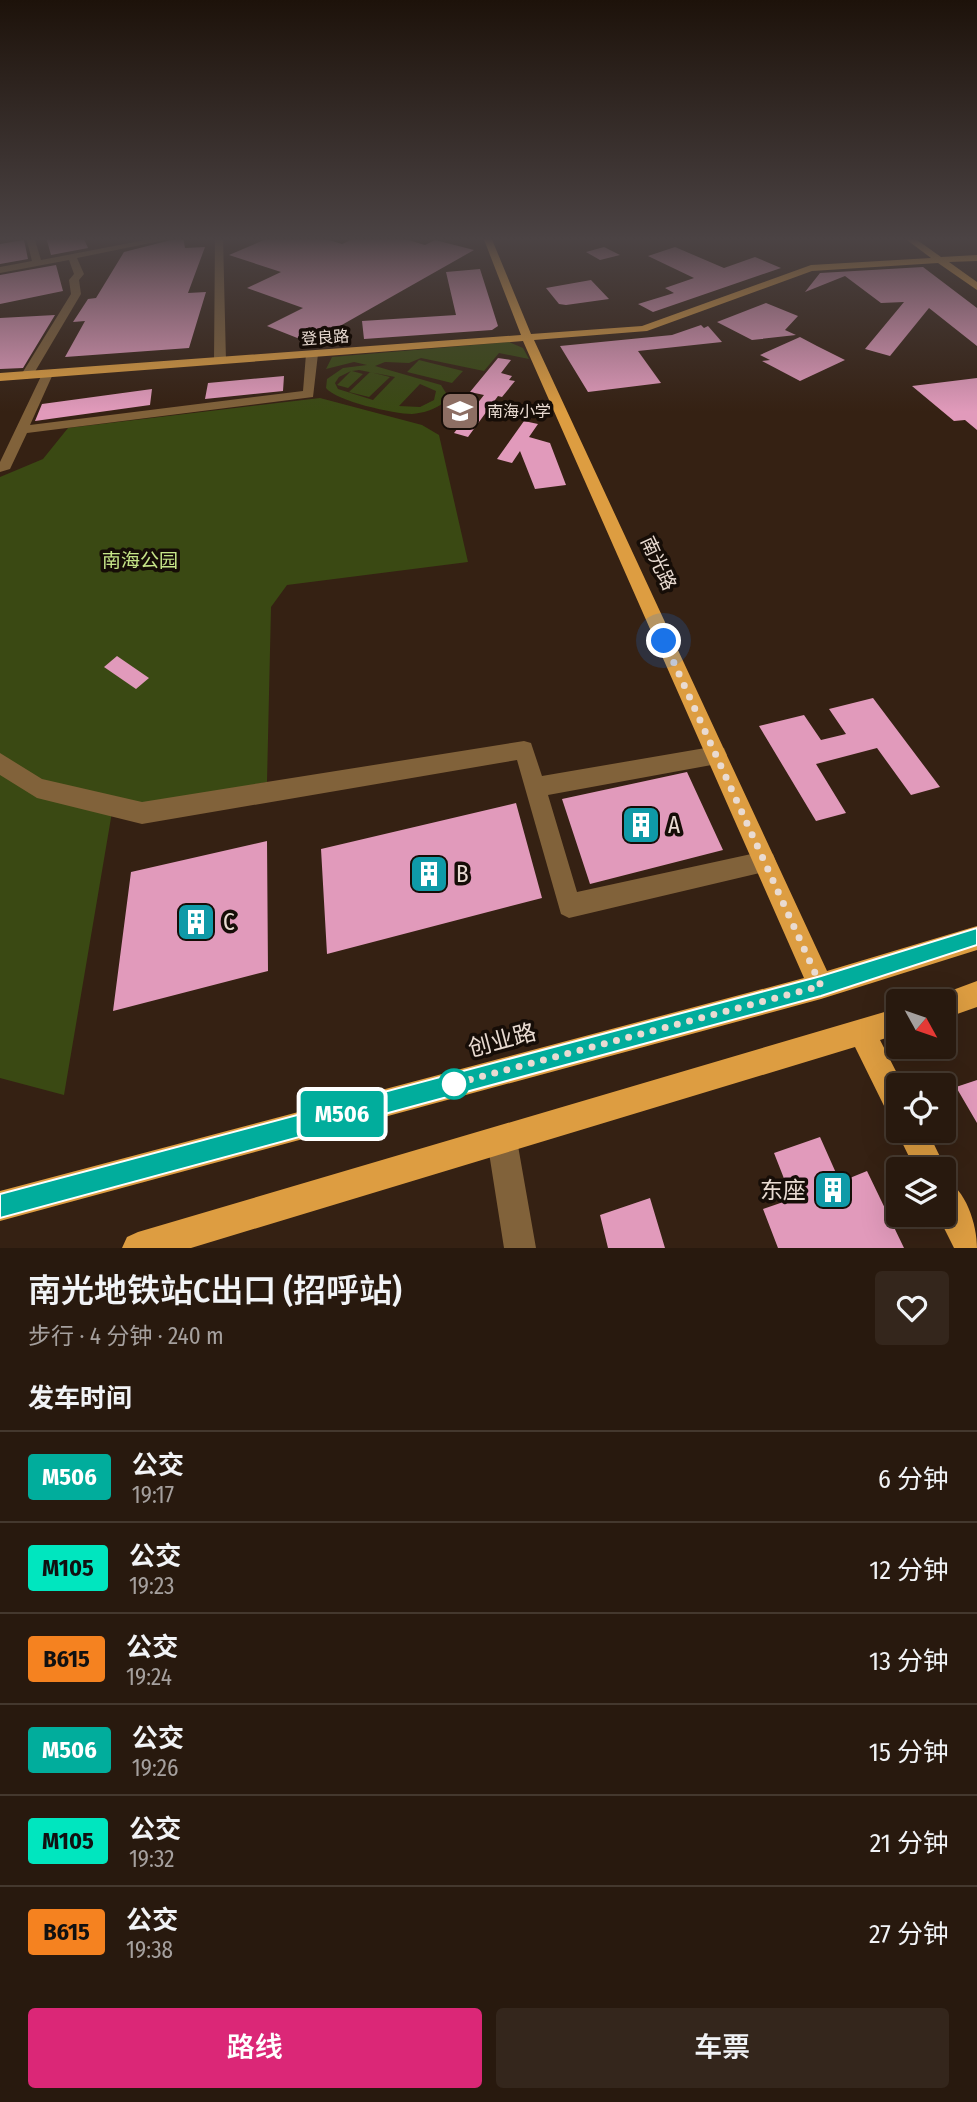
<!DOCTYPE html>
<html lang="zh">
<meta charset="utf-8">
<style>
:root{--surface:#28190e;--page:#34261c;--text:#f1f3f6;--muted:#a5a09e;--line:#44382e;--accent:#db2777}
body{margin:0;font-family:"Fira Sans Condensed","Noto Sans SC",sans-serif;background:var(--page);color:var(--text);height:100vh;display:flex;flex-direction:column;font-size:26px;white-space:nowrap}
*{box-sizing:border-box;margin:0}
p{font-size:23px;color:var(--muted)}
.icon{flex:none;width:38px;height:38px;fill:none;stroke:currentColor;stroke-width:2;stroke-linecap:round;stroke-linejoin:round}
.map{position:relative;height:1248px;overflow:hidden}
.panel{display:flex;flex-direction:column;background:var(--surface);flex:1}
.panel>*{flex:none}
.badge{padding:0 14px;border-radius:5px;font-size:24px;line-height:46px}
.needle{width:46px;rotate:130deg}
.tools{position:absolute;left:886px;top:989px;display:grid;gap:14px}
.tools a{display:grid;place-items:center;width:70px;height:70px;border-radius:7px;background:var(--surface);box-shadow:0 7px 28px #0002,0 0 0 2px var(--line);font-size:35px}
.you{position:absolute;width:35px;height:35px;margin:-18px;border:5px solid #fff;border-radius:50%;background:#1a73e8;box-shadow:0 0 0 10px #1a73e833}
.map>.badge{position:absolute;translate:-50% -50%;box-shadow:0 0 0 4px #fff}
h2{padding:0 28px;font-size:26px;line-height:63px}
.round{display:grid;place-items:center;flex:none;width:74px;height:74px;border-radius:7px;background:var(--page)}
.overview{display:flex;align-items:center;justify-content:space-between;height:119px;padding:0 28px}
h1{font-size:33px;font-weight:600;line-height:52px}
.action{display:flex;gap:14px;margin-top:auto;padding:14px 28px}
.action a{flex:1;height:80px;border-radius:7px;background:var(--accent);color:#fff;font-size:28px;font-weight:600;line-height:80px;text-align:center}
.action a+a{background:var(--page);color:var(--text)}
ul{padding:0;list-style:none}
li{display:flex;align-items:center;gap:21px;height:91px;padding:0 28px;border-top:2px solid var(--line)}
li div{flex:1}
li b{display:block;font-size:26px}
li em{font-style:normal}
li .badge{min-width:77px;font-weight:700;text-align:center}
.map>svg:first-child{display:block}
.green{fill:#3a4913;fill-rule:evenodd}
.building{fill:#e19abb}
.lines{fill:none;stroke-linecap:round;stroke-linejoin:round}
.minor{fill:#81623a;fill-rule:evenodd}
.major{fill:#dd9d41;fill-rule:evenodd}
.line{fill:#01ad9c;stroke:#fff;stroke-width:2}
.walk{stroke:#e9dbd2;stroke-width:7;stroke-dasharray:0 12.6}
.stop-dot{fill:#fff;stroke:#01ad9c;stroke-width:3.5}
.labels{text-anchor:middle;stroke-width:7;stroke-linejoin:round;paint-order:stroke}
.far-street-label{font-size:16px;fill:#e9dbd2;stroke:#160d07}
.far-poi-label{font-size:16px;fill:#e9dbd2;stroke:#160d07;text-anchor:start}
.park-label{font-size:19px;fill:#c6e588;stroke:#160d07}
.street-label{font-size:19px;fill:#e9dbd2;stroke:#160d07}
.near-poi-label{font-size:23px;fill:#e9dbd2;stroke:#160d07;text-anchor:start}
.near-street-label{font-size:23px;fill:#e9dbd2;stroke:#160d07}
</style>
<div class="map">
<svg width="977" height="1248" viewBox="0 0 977 1248">
<rect width="100%" height="100%" fill="#352113"/>
<path class="green" d="M509,342L523,348L529,359L499,353L484,371L421,358L409,363L385,362L375,366L441,385L446,393L443,403C434,410 423,413 412,414C394,414 336,401 326,388L327,379L343,368L367,365L354,362L326,369L332,357ZM359,370L395,377L373,400L338,389L335,383L339,377L351,371L337,385L348,388L363,374L352,371ZM420,384L436,391L434,400L420,407L399,406Z
M419,360L463,371L452,383L407,372Z
M370,372L390,377L369,397L349,392Z
M320,398L422,425L439,435L468,562L287,585L271,607L267,782L112,812L64,1095L0,1078V477L43,459L68,428Z"/>
<path class="building" d="M46,237H83L88,248L51,255Z
M183,237L185,248L205,247L188,293L206,292L189,348L65,357L85,321L73,322L88,299L96,298L124,252Z
M271,237H319L342,244L357,237H398L425,245L435,240L474,250L310,343L267,326L303,308L247,288L281,272L229,255Z
M24,240L28,259L0,264V244Z
M604,247L620,255L600,260L586,252Z
M675,247L724,268L755,257L781,268L653,312L638,304L674,293L665,288L694,278L648,256Z
M56,265L63,291L0,304V275Z
M923,267L977,308V346L929,308L890,356L865,349L904,302L881,303L845,276L805,292L820,273Z
M480,269L498,326L492,330L364,339L362,321L456,315L446,272Z
M591,280L609,299L566,305L559,304L546,288Z
M766,303L798,316L785,330L796,335L752,340L717,322Z
M55,315L23,368L0,369V318Z
M701,325L704,328L708,326L722,342L638,351L661,383L588,392L560,346L672,335Z
M800,337L817,346L845,360L800,381L762,361L770,360L760,355Z
M498,358L511,360L501,373L512,376L509,380L515,381L502,397L498,396L468,437L454,433L484,395L470,392Z
M284,376L283,391L205,399L208,383Z
M977,378V430L965,420L954,421L912,386Z
M152,389L150,405L35,421L42,404Z
M524,421L538,424L529,437L550,443L566,485L535,489L520,451L512,463L497,459Z
M117,656L149,678L136,689L104,667Z
M873,698L940,787L911,795L877,748L816,764L846,813L816,821L759,726L804,715L821,740L846,734L829,709Z
M687,772L723,850L590,884L562,799Z
M516,803L542,898L327,954L321,849Z
M267,841L268,971L113,1011L131,872Z
M977,1080V1123L956,1087Z
M820,1137L840,1182L867,1171L904,1248H778L763,1209L792,1199L774,1153Z
M650,1198L665,1248H608L600,1215Z"/>
<g class="lines">
<path class="minor" d="M26,237H34L41,260L161,237H180L77,258L84,274L79,280L81,294L33,375L27,379L21,375L71,294L69,280L74,274L69,260L0,273V267L32,261Z
M215,237H223L226,361L220,364L214,361Z
M312,351L318,354L313,397L27,433L10,469L0,472V462L43,372L53,374L30,425L303,391L306,354Z
M524,741L531,743L542,776L717,746L724,748L727,755L724,762L717,764L548,795L577,892L765,851L773,854L776,862L773,870L569,918L561,914L517,760L142,824L37,798L0,775V753L42,779L142,802Z
M502,1125L512,1130L517,1140L536,1248H504L487,1140L492,1130Z"/>
<path class="major" d="M483,237H491L531,334L642,326L811,265L931,258L903,237H913L941,257L977,255V261L949,262L977,282V290L938,263L812,271L647,331L534,340L827,971L977,926V950L821,999L0,1221V1191L804,978L523,341L0,381V373L521,335Z
M977,981V1007L943,1019V1001H932L934,997Z
M898,1008V1034L880,1040L903,1085H898V1118L888,1114L855,1047L191,1248H122L127,1237L138,1232Z
M898,1127V1130H927L946,1169L943,1176V1169H915L896,1130Z
M943,1179C966,1188 977,1225 977,1248H954L937,1214H943Z"/>
</g>
<linearGradient id="sky" x2="0" y2="1"><stop stop-color="#1d120a"/><stop offset="0.58" stop-color="#4b4344"/><stop offset="1" stop-color="#4b4344" stop-opacity="0"/></linearGradient>
<rect width="977" height="412" fill="url(#sky)"/>
<path class="line" d="M977,928V945L821,996L0,1218V1194L821,976Z"/>
<g class="lines">
<path class="walk" d="M454,1084L450,1085L821,986L664,641"/>
</g>
<defs>
<symbol id="school-square" viewBox="-11 -11 22 22"><rect x="-9" y="-9" width="18" height="18" rx="4" fill="#8d6e63" stroke="#160d07"/><path d="M0-5L7-2L0 1L-7-2ZM-4 1L0 2.5L4 1V4Q0 6-4 4Z" fill="#fff"/></symbol>
<symbol id="building-square" viewBox="-11 -11 22 22"><rect x="-9" y="-9" width="18" height="18" rx="4" fill="#0f9aa8" stroke="#160d07"/><path d="M-4-6H4V6H1V3H-1V6H-4ZM-2.5-4.3h1.7v1.8h-1.7ZM.8-4.3h1.7v1.8H.8ZM-2.5-1h1.7V.8h-1.7ZM.8-1h1.7V.8H.8Z" fill="#fff"/></symbol>
</defs>
<g fill-rule="evenodd">
<use href="#school-square" x="438" y="389" width="44" height="44"/>
<use href="#building-square" x="619" y="803" width="44" height="44"/>
<use href="#building-square" x="407" y="852" width="44" height="44"/>
<use href="#building-square" x="174" y="900" width="44" height="44"/>
<use href="#building-square" x="811" y="1168" width="44" height="44"/>
</g>
<circle class="stop-dot" cx="454" cy="1084" r="14"/>
<g class="labels">
<g class="far-street-label">
<text transform="translate(325 337) rotate(-4)" y="6">登良路</text>
</g>
<g class="far-poi-label">
<text x="487" y="417">南海小学</text>
</g>
<g class="park-label">
<text x="140" y="567">南海公园</text>
</g>
<g class="street-label">
<text transform="translate(659 563) rotate(65)" y="7">南光路</text>
</g>
<g class="near-poi-label">
<text x="668" y="833">A</text>
<text x="456" y="882">B</text>
<text x="223" y="930">C</text>
<text x="806" y="1198" text-anchor="end">东座</text>
</g>
<g class="near-street-label">
<text transform="translate(502 1040) rotate(-15)" y="8">创业路</text>
</g>
</g>
</svg>
<div class="tools">
<a><svg class="needle" viewBox="-14 -14 28 28"><path d="M0-13l5 13h-10z" fill="#e53935"/><path d="M0 13l5-13h-10z" fill="#a5a09e"/></svg></a>
<a><svg class="icon" aria-label="locate" viewBox="0 0 24 24"><circle cx="12" cy="12" r="6"/><path d="M12 2v4M12 18v4M2 12h4M18 12h4"/></svg></a>
<a><svg class="icon" aria-label="layers" viewBox="0 0 24 24"><path d="M12 4l9 5-9 5-9-5zM3 14l9 5 9-5"/></svg></a>
</div>
<div class="you" style="left:664px;top:641px"></div>
<b class="badge" style="left:342px;top:1114px;background:#01ad9c;color:#fff">M506</b>
</div>
<section class="panel">
<div class="overview"><div><h1>南光地铁站C出口 (招呼站)</h1><p>步行 · 4 分钟 · 240 m</p></div><a class="round"><svg class="icon" aria-label="heart" viewBox="0 0 24 24"><path d="M12 20l-8-8c-3-5 5-10 8-4 3-6 11-1 8 4z"/></svg></a></div>
<h2>发车时间</h2>
<ul>
<li><span class="badge" style="background:#01ad9c;color:#fff">M506</span><div><b>公交</b><p>19:17</p></div><em>6 分钟</em></li>
<li><span class="badge" style="background:#00e6bf;color:#111">M105</span><div><b>公交</b><p>19:23</p></div><em>12 分钟</em></li>
<li><span class="badge" style="background:#f58220;color:#111">B615</span><div><b>公交</b><p>19:24</p></div><em>13 分钟</em></li>
<li><span class="badge" style="background:#01ad9c;color:#fff">M506</span><div><b>公交</b><p>19:26</p></div><em>15 分钟</em></li>
<li><span class="badge" style="background:#00e6bf;color:#111">M105</span><div><b>公交</b><p>19:32</p></div><em>21 分钟</em></li>
<li><span class="badge" style="background:#f58220;color:#111">B615</span><div><b>公交</b><p>19:38</p></div><em>27 分钟</em></li>
</ul>
<div class="action"><a>路线</a><a>车票</a></div>
</section>
